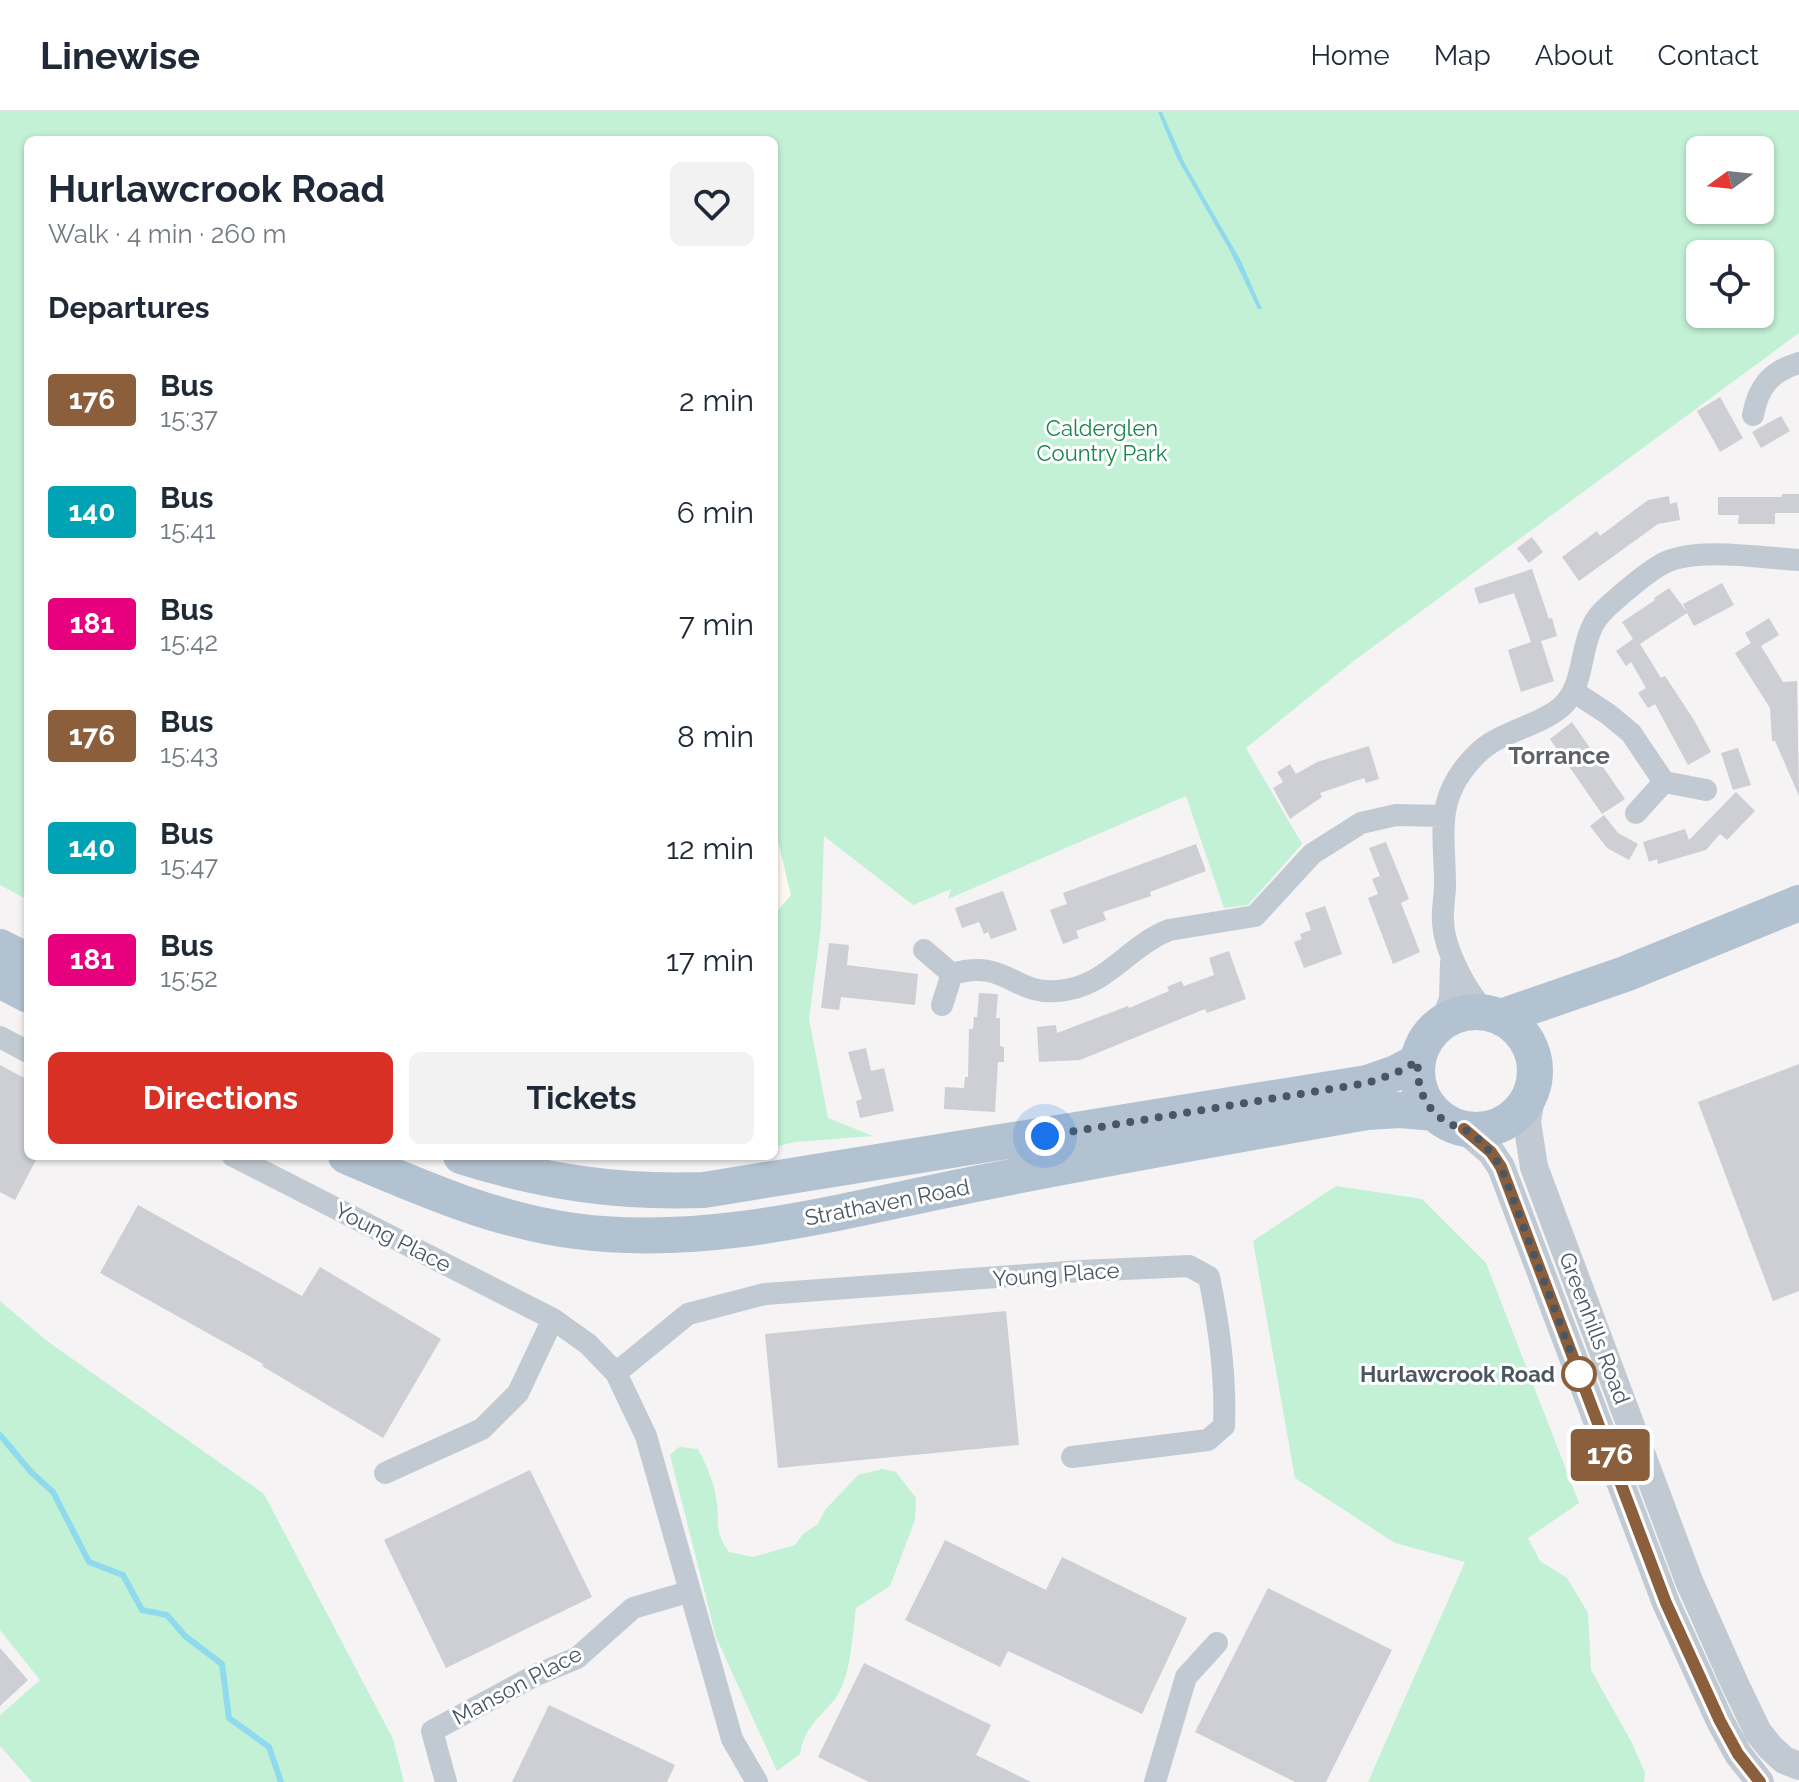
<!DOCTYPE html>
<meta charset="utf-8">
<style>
:root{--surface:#fff;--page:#f2f2f3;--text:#1f2937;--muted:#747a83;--line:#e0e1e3;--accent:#d93025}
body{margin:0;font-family:Raleway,sans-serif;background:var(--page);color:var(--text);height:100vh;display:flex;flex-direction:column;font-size:30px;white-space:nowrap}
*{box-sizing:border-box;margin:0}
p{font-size:26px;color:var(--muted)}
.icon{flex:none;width:44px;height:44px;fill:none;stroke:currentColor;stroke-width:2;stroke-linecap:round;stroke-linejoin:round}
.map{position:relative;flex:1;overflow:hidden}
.panel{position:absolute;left:24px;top:24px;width:754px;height:1024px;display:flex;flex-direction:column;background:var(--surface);border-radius:12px;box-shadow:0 2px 6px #0004}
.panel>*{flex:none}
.badge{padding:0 16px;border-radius:6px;font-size:28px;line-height:52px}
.needle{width:52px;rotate:255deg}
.controls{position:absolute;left:1686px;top:24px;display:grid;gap:16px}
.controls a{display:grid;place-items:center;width:88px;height:88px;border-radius:12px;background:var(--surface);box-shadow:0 2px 6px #0004;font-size:40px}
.you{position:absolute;width:40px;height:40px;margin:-20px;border:6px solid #fff;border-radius:50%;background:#1a73e8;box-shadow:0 0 0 12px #1a73e833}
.map>.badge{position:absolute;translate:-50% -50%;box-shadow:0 0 0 4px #fff}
h2{padding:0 24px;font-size:30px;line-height:72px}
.round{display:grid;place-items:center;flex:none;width:84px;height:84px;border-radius:12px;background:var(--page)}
.summary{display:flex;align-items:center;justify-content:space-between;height:136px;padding:0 24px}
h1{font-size:38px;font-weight:700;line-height:60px}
.cta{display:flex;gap:16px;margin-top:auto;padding:16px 24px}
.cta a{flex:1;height:92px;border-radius:12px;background:var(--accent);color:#fff;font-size:32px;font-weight:700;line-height:92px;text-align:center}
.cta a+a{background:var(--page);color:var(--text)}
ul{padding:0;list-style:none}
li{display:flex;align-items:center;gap:24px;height:112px;padding:0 24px}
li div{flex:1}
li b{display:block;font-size:30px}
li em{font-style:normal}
li .badge{min-width:88px;font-weight:700;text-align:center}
header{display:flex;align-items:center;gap:48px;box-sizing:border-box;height:112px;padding:0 40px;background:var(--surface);border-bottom:2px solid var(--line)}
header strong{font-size:38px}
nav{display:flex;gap:44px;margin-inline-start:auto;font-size:28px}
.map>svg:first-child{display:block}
.commercial{fill:#fdf9ef}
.green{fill:#c3f1d5;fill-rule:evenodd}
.water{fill:#90daee}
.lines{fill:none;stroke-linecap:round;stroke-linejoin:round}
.stream{stroke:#90daee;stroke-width:6}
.building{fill:#cdcfd5}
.minor{stroke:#c1cad2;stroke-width:22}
.tertiary{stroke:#c1cad2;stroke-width:28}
.primary{stroke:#b3c2d1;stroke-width:36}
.line-casing{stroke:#fff;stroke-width:18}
.line{stroke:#8b5e3c;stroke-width:12}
.walk{stroke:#4a5661;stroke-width:8;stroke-dasharray:0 14.4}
.stop-dot{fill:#fff;stroke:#8b5e3c;stroke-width:4}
.labels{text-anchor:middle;stroke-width:6;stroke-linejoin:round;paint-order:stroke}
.park-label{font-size:22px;fill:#17864f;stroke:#fff}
.street-label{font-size:22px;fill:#4a5661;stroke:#fff}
.stop-label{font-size:22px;font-weight:bold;fill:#4a5661;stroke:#fff;text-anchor:end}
.neighbourhood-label{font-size:24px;font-weight:bold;fill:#5f6368;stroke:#fff}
</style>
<header>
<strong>Linewise</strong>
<nav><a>Home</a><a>Map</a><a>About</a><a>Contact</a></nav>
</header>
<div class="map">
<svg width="1799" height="1670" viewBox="0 0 1799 1670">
<rect width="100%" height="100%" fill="#f5f3f3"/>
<path class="commercial" d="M774,713L791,783L774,803Z"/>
<path class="green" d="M0,0H1799V221L1355,548L1246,636L1302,732L1248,793L1224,796L1186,684L948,787L951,777L913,793L824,724L821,815L809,907L828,1006L873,1024L795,1030L774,1035V803L791,783L774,713V28H28V788L0,773ZM1700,38H1760V98H1700ZM1700,142H1760V202H1700Z
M1336,1074L1422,1087L1486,1151L1579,1391L1528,1426L1540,1449L1567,1466L1588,1501L1591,1558L1632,1631L1645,1661L1644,1670H1368L1465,1450L1395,1431L1295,1366L1253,1129Z
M0,1189L47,1229L264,1382L393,1627L404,1670H32L0,1634V1603L40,1568L0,1518Z
M679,1335L698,1337C707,1354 715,1372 717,1392C719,1415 715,1420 729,1440L753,1445L795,1433L803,1422L818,1412L825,1398L858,1363L882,1357L896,1360L916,1386L915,1408L890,1474L856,1496C852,1523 852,1560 837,1584C821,1606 805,1612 800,1642L777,1659L716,1525L670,1343Z"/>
<path class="water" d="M1158,0H1162L1185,52L1241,149L1262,197H1258L1230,139L1177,46Z"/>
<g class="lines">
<path class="stream" d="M0,1323L31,1360L53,1380L89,1450L123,1463L142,1498L167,1503L185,1524L222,1552L229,1606L269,1635L281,1670"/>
</g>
<path class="building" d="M1720,285L1743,326L1720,340L1697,299Z
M1781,304L1790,319L1761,336L1752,320Z
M1782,382H1799V401H1775V412H1738L1739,403H1718V385H1782Z
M1669,384L1670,392L1677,390L1680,408L1658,412L1579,469L1562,445L1597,419L1600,424L1648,388Z
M1532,425L1543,440L1529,451L1517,436Z
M1532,457L1549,507L1552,506L1557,524L1541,529L1554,569L1521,580L1508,538L1531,530L1514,481L1479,492L1474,476Z
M1722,471L1734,493L1694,514L1687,501L1640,532L1661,566L1665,564L1694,608L1711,640L1688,653L1655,592L1648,596L1638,581L1646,576L1631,550L1626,554L1616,539L1633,527L1622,510L1655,488L1654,486L1669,476L1687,500L1683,492Z
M1769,506L1779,523L1761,534L1783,570L1797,569L1799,684L1775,629H1772L1770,596L1735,541L1751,531L1745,521Z
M1572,610L1625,687L1602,702L1550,627Z
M1369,634L1379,667L1366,671L1364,666L1320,681L1322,685L1290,707L1273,676L1283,670L1277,660L1290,652L1296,662L1317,650Z
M1738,636L1751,673L1733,678L1721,641Z
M1736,680L1755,699L1727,728L1720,722L1706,738L1658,752L1657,747L1649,750L1643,730L1685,717L1689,728Z
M1604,703L1618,721L1638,732L1629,748L1607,736L1590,714Z
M1386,730L1409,787L1401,791L1420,840L1393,852L1368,786L1378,782L1372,767L1380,764L1369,736Z
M1196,732L1206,759L1150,780L1151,784L1103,800L1106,808L1076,819L1079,826L1063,832L1050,798L1067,792L1063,781Z
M1003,779L1017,818L991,827L988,820L984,822L979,810L962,816L955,796Z
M1325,794L1342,842L1304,856L1294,830L1302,827L1300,822L1311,818L1305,801Z
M829,831L849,833L847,853L918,862L915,893L841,885L839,898L821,896Z
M1229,839L1246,887L1207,901L1205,897L1080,948L1039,950L1037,915L1056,913L1057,921L1128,894L1129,896L1169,879L1167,875L1181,869L1184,874L1214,863L1209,846Z
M979,881L998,882L996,906H1000V934L1004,935V950H998L995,1000L944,997L945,975L964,976L965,965H968L969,917H973L974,905H977Z
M866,936L871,959L884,956L894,999L860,1006L856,989L862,987L848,940Z
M1799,952V1179L1773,1189L1698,990Z
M0,953L28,968V1044H38L15,1088L0,1080Z
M138,1093L302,1184L320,1155L441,1227L383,1326L262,1254L263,1252L100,1161Z
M1006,1199L1019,1333L778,1356L765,1222Z
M530,1358L592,1485L446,1556L384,1428Z
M945,1428L1046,1478L1062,1445L1187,1506L1142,1602L1008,1539L1000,1555L905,1508Z
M1268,1476L1392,1538L1326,1670H1295L1195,1620Z
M0,1536L28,1568L0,1594Z
M864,1551L991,1613L976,1643L1031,1670H869L818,1645Z
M549,1593L675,1653L667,1670H512Z"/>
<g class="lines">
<path class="minor" d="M1753,303C1758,275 1771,259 1799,251
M1573,579L1608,602L1631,621L1664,670
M1636,701L1664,670L1706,678
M924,838L952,862
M942,893L952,862C1006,846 1013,883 1057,879C1107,876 1126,835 1169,818L1255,804L1312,742L1361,711L1396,703L1444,704
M1487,901C1467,881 1444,838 1443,809C1442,797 1445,785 1445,773C1445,721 1433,686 1476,643C1499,619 1535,616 1560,596C1585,575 1579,539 1593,513C1599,500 1612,491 1622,482C1635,471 1651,457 1666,450C1700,435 1762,446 1799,448
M1440,912L1450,887L1451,851
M0,925L28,940
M233,1044L553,1207L588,1232L616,1261L646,1324L732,1627L757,1670
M616,1261L688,1202L765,1182L1081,1159L1189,1154L1209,1165C1219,1213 1226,1265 1224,1314L1208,1328L1072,1345
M385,1361L482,1317L518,1281L553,1207
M446,1670L432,1619L536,1563L577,1546L633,1496L688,1480
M1155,1670L1186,1565L1217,1531"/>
<path class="tertiary" d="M1532,978L1527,1010L1534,1055L1689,1469L1734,1570L1758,1620L1770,1635L1784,1648L1799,1654
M1464,1017L1491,1040L1501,1055L1666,1491L1720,1609L1738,1642L1760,1670"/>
<path class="primary" d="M0,835L28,849
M0,868L28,883
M1417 959a59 59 0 1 1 118 0a59 59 0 1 1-118 0Z
M1501,905L1625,862L1799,791
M346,1044C419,1075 496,1109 575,1119C710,1137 844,1098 975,1072C1106,1046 1236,1023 1367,1000L1400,998L1435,1001
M461,1044C543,1070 617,1081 704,1078L1367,971L1396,961L1418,949"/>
</g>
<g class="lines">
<defs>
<path id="line" d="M1464,1017L1491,1040L1501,1055L1666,1491L1720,1609L1738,1642L1760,1670"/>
</defs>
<use href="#line" class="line-casing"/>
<use href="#line" class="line"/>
<path class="walk" d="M1045,1024L1367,971L1396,961L1418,949C1416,974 1424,997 1447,1010C1453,1014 1459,1015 1465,1018C1481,1026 1491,1041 1501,1055L1579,1262"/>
</g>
<circle class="stop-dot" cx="1579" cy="1262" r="16"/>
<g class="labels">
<g class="park-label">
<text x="1102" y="324">Calderglen<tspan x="1102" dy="25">Country Park</tspan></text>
</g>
<g class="street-label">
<text transform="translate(887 1090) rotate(-11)" y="8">Strathaven Road</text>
<text transform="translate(393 1125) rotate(27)" y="8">Young Place</text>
<text transform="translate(1056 1162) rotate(-4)" y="8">Young Place</text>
<text transform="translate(1595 1216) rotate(69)" y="8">Greenhills Road</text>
<text transform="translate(517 1573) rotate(-28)" y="8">Manson Place</text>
</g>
<g class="stop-label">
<text x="1555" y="1270">Hurlawcrook Road</text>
</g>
<g class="neighbourhood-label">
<text x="1559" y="652">Torrance</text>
</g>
</g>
</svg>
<div class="controls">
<a><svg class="needle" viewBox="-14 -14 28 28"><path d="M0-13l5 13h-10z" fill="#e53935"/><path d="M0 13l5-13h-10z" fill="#747a83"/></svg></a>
<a><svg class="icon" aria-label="locate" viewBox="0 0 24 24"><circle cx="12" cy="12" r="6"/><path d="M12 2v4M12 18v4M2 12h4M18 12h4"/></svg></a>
</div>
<div class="you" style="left:1045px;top:1024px"></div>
<b class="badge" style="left:1610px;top:1343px;background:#8b5e3c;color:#fff">176</b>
<section class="panel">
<div class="summary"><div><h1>Hurlawcrook Road</h1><p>Walk · 4 min · 260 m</p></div><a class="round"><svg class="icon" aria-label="heart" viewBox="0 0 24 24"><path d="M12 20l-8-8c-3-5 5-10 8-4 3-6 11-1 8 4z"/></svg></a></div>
<h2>Departures</h2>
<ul>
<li><span class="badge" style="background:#8b5e3c;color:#fff">176</span><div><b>Bus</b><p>15:37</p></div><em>2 min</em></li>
<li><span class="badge" style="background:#00a3b4;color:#fff">140</span><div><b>Bus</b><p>15:41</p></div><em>6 min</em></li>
<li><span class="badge" style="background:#e6007e;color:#fff">181</span><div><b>Bus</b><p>15:42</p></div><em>7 min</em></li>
<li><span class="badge" style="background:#8b5e3c;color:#fff">176</span><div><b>Bus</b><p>15:43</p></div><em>8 min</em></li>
<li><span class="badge" style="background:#00a3b4;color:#fff">140</span><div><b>Bus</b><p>15:47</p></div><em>12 min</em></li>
<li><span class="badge" style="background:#e6007e;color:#fff">181</span><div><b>Bus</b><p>15:52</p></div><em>17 min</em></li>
</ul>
<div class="cta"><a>Directions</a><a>Tickets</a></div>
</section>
</div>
